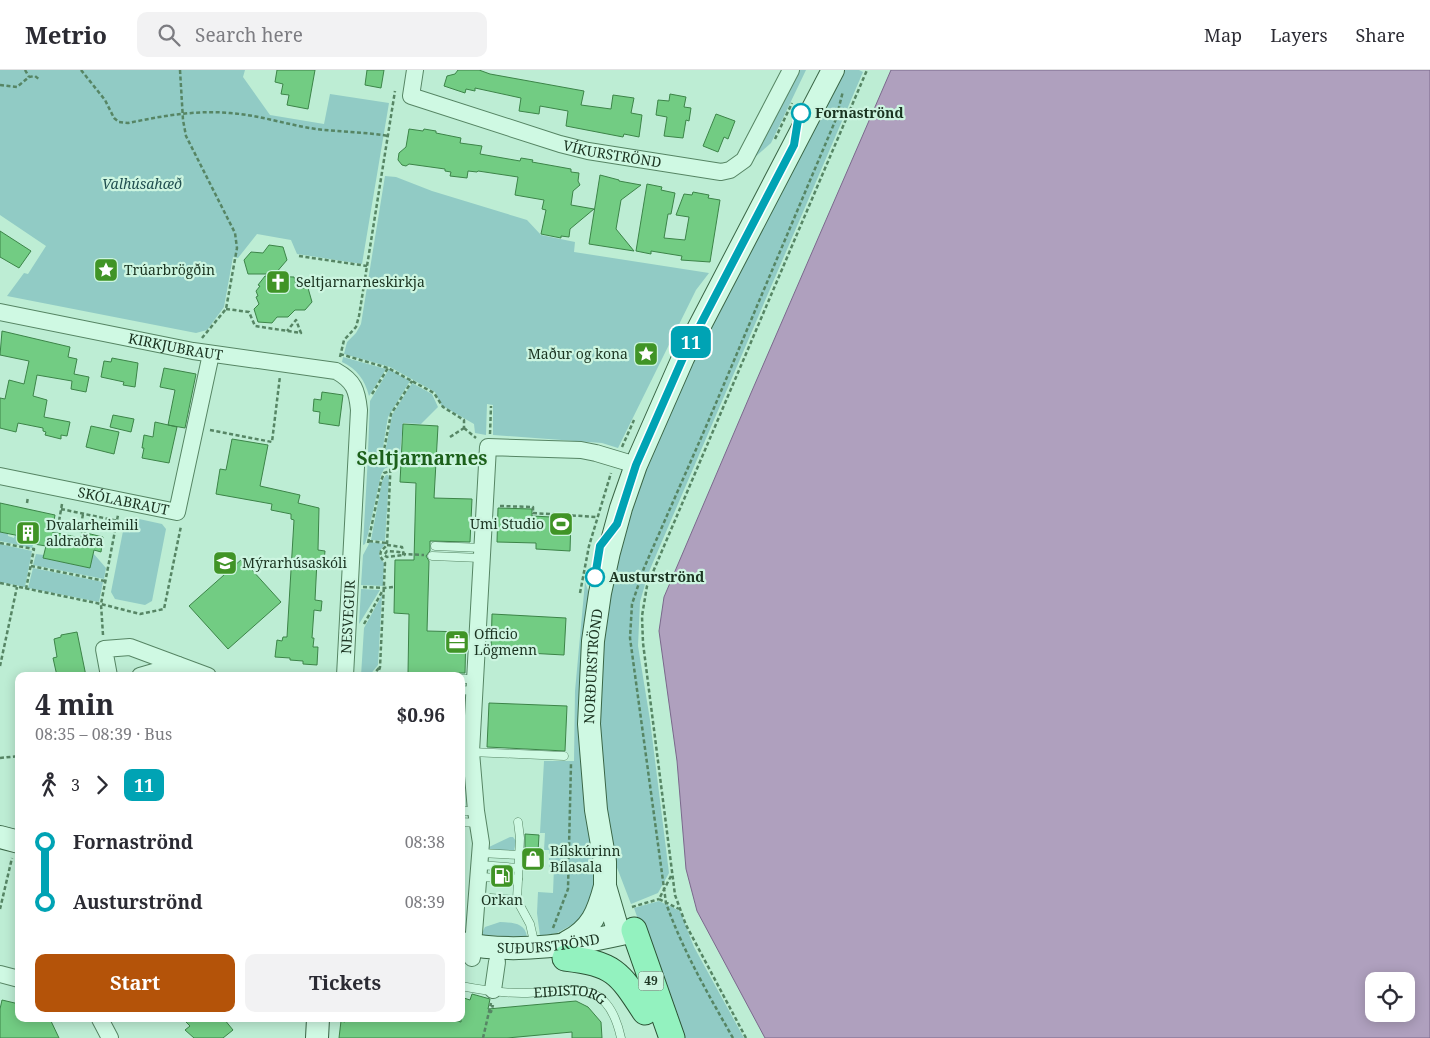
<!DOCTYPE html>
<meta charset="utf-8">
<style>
:root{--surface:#fff;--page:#f2f2f3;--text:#2b2b33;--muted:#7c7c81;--line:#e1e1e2;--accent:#b45309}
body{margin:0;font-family:"Noto Serif",serif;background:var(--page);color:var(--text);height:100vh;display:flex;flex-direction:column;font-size:19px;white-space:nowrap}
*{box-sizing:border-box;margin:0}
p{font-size:16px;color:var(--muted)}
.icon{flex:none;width:28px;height:28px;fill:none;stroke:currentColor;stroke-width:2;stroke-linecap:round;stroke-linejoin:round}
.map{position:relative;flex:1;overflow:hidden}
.sheet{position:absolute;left:15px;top:602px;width:450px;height:350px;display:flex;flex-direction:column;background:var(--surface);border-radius:10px;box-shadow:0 2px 12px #0003}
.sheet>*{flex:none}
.badge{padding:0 10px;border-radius:8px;font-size:18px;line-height:32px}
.fabs{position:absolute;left:1365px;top:902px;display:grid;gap:10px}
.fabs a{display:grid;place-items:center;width:50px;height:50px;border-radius:10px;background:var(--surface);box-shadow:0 2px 12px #0003;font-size:25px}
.map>.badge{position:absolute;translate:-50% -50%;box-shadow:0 0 0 2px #fff}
.legs{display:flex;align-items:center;gap:8px;height:55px;padding:0 20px;font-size:16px}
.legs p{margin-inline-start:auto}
.headline{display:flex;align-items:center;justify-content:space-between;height:85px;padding:0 20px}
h1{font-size:28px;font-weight:700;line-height:38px}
.cta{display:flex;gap:10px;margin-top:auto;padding:10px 20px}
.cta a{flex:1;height:58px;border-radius:10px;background:var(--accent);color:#fff;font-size:20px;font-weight:700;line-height:58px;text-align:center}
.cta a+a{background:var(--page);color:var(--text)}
ul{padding:0 20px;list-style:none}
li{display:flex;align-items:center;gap:18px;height:60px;font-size:19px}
li i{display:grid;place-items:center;width:8px;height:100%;margin:0 6px;background:currentColor}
li i::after{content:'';width:12px;height:12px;margin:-6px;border:4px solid;border-radius:50%;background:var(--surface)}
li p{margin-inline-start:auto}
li:first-child i{background:linear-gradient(#0000 50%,currentColor 0)}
li:last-child i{background:linear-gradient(currentColor 50%,#0000 0)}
header{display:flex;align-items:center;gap:30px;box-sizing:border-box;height:70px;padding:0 25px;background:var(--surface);border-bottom:1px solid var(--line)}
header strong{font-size:24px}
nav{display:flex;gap:28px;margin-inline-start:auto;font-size:18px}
.search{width:350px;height:45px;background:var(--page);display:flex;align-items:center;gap:12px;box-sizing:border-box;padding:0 18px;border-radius:10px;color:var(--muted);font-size:19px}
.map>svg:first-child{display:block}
.green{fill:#91cbc5}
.water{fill:#afa0be;stroke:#7b688c;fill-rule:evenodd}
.building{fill:#72cc83;stroke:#3c8448}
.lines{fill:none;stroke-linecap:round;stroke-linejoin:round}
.lane-casing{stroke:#568564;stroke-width:9}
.street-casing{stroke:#568564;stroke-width:18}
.secondary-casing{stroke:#3a6646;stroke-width:24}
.primary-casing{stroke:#2b5234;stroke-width:27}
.path{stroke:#568564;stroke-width:2.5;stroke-dasharray:4 2.5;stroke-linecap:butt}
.lane{stroke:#cff9e3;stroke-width:8}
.street{stroke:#cff9e3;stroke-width:16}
.secondary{stroke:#cff9e3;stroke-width:22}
.primary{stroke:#93f2bf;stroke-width:25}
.line-1-casing{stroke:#fff;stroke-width:11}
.line-1{stroke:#00a3b4;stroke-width:8}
.stop-1-dot{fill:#fff;stroke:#00a3b4;stroke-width:2.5}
.labels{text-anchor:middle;stroke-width:4.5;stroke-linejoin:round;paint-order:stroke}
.shield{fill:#ccf5e0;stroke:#506e5a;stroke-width:1}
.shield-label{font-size:12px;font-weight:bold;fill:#1b3421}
.stop-label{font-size:14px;font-weight:bold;fill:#1b3421;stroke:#ccf5e0;text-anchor:start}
.street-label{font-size:14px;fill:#1b3421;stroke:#ccf5e0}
.park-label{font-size:14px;font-style:italic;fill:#214f50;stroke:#ccf5e0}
.poi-label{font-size:14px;fill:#1b3421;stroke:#ccf5e0;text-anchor:start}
.district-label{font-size:19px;font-weight:bold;fill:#1c601a;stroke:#ccf5e0}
</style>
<header>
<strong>Metrio</strong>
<div class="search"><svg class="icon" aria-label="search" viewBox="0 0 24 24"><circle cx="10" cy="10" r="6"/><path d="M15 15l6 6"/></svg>Search here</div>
<nav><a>Map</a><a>Layers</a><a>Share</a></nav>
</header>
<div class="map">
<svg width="1430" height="968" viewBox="0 0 1430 968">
<rect width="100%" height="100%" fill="#bdedd4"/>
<path class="green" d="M0,0H245L243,7L270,45L324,54L330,24L389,33L362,194L297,184L291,170L257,164L238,188L233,187L224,237L207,260L196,263L7,226L24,203L28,204L46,176L0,145Z
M799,0H806L771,73L755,87Z
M843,0H859L863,2L648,504L640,532L638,576L650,650L669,803L658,823L631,834L616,795L606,756L598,608L618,476L662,354Z
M385,106L396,107L432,121L527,150L541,165L575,172L574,182L709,203L696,220L618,378L602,373L493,365V335L487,334L486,365L475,363L474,354L441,335L435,322L390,297L344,284L347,272L356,263L361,254Z
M343,287L386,299L369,326C365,310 357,299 342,292Z
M389,299L410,311L388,347L382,383L368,382L370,331Z
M412,313L432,324L438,337L421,354L403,353L400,384L385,383L392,345Z
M368,386L389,387L388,397L384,399L381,405L368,464L365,474L363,475Z
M386,405H388L389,408L385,471L371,470L382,411Z
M130,447L162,454L166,459L152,531L145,535L115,529L111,522L125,451Z
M0,462L8,464V466L14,468L15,465L35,469L32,478L0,471Z
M370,472L385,474L379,482L380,488L384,493L383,516L361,515L363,485Z
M0,474L32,481L25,517L0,512Z
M93,483L106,498L104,509L33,495L36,484L44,485L43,488L90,498Z
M33,498L103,512L99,532L28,518Z
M585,512L590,526L599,821L598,830L577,852L557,863L540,866L537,843L538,822L553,823L554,797H549V780H544L545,763H540L544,691H574L575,621Z
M361,519L380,520L359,554Z
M382,525L378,595L369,606H361L364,558Z
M510,767H513L516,771L514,781L490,780L489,777Z
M659,831L680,841L694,877L744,968H680L634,838Z
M500,852C512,853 525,852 527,867L481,865L485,857Z"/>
<path class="water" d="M891,0H1430V968H765L697,841L686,799L677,691L659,561L664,527L751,323ZM1374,911H1406V944H1374Z"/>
<path class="building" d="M277,0H315L308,39L287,35L289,25L281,24L283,14L275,12Z
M367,0H384L381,18L365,15Z
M458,0H479L490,4L584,21L581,35L611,39L613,25L634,28L631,43L642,45L639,67L624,64L623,67L566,56L568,41L540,36L539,44L519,41L521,28L475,18V21L466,19L465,23L444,16L447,6L455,4Z
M670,24L686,27L684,37L691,38L689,51L686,50L683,68L664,66L667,47L656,45L658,30L669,31Z
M716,44L735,51L728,69L724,67L718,82L703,76Z
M409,59L423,61L424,59L436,61V63L461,68L460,73L482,76L480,84L520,91L521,88L533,90L532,92L571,99V102L579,103L578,111L580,115L573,121L571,135L594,139L570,159L569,167L561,166V168L541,164L546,140L542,139L544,130L515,125L518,107L478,101L477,102L468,101L467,108L450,106L451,102L445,101V99L409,94L406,96L402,95L398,90L399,83L406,77Z
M600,105L619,110V111L641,115L621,130L616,159L634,181L589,174Z
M647,114L662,117L661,120L675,123L671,144H668L664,168L685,170L689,147L676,145L684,124L692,125L693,122L709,125L708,128L720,130L710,192L681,190L682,186L651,181V184L636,181Z
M0,161L31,181L19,198L0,187Z
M269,175L283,177L287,190L275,204H248L244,190L251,182L263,183Z
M265,206L294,207L297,218H308L312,232L305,240H295L288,247H277L272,253L258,252L254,239L259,234L256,227L258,226L256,221L260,216L258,215Z
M2,261L70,277L68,287L77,289L74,304L89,307L86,322L71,319L72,311L37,305L33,326L47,330L44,347L70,352L67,366L61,365V369L45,365L46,362L43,361V358L18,353L16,362L0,358V328L5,329L9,310L24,314L29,291L0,285Z
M112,288L138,293L135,317L123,315L124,312L101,307L104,291L111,292Z
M164,298L196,304L185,358L168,355L175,320L160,317Z
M322,322L343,325L339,356L319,353L320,342L313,341L314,329L321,330Z
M113,345L134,349L131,362L110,357Z
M155,352L177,357L169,393L142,388L144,378H142L144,365L153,367Z
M403,354L438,356L434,428L472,429L470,472L430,471V481L426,486L429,491L427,561L466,562L465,603H408L409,544L394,543L395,490H414L416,413L400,412Z
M91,356L119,362L114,384L86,377Z
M232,369L268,375L260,416L300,425L298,433L319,438L318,480L325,481L324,491H317L315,530L322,531L321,541L314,540L312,568H314L313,577H318L317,595L303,594V591L290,590V588L275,587L277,570L282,571L283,567H287L294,450L291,449V444L271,440L272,434L216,424L220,399L226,400Z
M0,433L55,445L52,462L81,468L82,462L103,467L101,482L94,480L90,498L43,488L46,476L34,474L35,469L0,462Z
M498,438L532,439V446L571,448L570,481L536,479V473L497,472Z
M242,489L281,532L228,579L189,536Z
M492,544L566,548L564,585L491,581Z
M77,562L86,606H57L53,588L57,587L54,569L61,567V565Z
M489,633L567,636L565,681L487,677Z
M525,764L539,765L538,782H544L543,799H526L527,781H525Z
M472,924L490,929L488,939L576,931L588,937L601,952L602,968H572V962L507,968H339L341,951L345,952V949H451L461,952V927L470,930Z
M2,930L19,934V949H50L59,968H0V939Z
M183,949H224L233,960L223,968H194L185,960L190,956Z"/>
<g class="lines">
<defs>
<g id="lane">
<path d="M435,476L482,478"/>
<path d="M432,486L481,488"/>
<path d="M461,609H475"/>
<path d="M461,620L474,621"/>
<path d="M471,682L564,686"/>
<path d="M461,741H476"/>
<path d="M461,752L478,753"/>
<path d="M518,752L520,768L517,830L530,854L535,876"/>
<path d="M480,783L520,785"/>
<path d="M480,795L519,798"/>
<path d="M479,807L518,809"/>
<path d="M478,827L517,830"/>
<path id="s1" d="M461,916C481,920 502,923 522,923C572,923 607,904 621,968"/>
</g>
<g id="street">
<path id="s2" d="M415,0L411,26L560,74L588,81L721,102L730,100L744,90L791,0"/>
<path id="s3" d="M0,242L193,281L336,301C354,311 357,320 359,340L345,606"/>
<path id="s4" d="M0,406L177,442L211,284"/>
<path d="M109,606L104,579L130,577L208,606"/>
<path d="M140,606L178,595"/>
<path d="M472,888L481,773L476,741L471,682L488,377L581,380L596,383L636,395"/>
<path d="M0,904L19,909"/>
<path d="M493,920L497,892"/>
<path d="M100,949L110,968"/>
</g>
<g id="secondary">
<path d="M0,767L19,772"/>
<path id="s5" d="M619,864L605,816V792L596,740L589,654L593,571L600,523L609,482L621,438L636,395L683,288L833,0"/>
<path d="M567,872C592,859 598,842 605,816"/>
<path id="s6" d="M461,873C517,885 579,874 634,861"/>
<path d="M317,968L318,949"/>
</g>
<path id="primary" d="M634,860L672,968
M565,888C614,894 619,902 645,942"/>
</defs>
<use href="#lane" class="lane-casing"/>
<use href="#street" class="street-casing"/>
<use href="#secondary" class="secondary-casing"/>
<use href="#primary" class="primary-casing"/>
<path class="path" d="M25,0L29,7
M81,0L105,30L114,48L119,52L128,53C162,46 195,40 230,43C259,45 288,55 316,59C340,62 365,62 389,66
M180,0L183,50L186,66L235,163L237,178L226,239L202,268
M0,15L17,17L29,7L35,6L40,10
M775,69L792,33
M299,186L367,196
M226,239L249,242L255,256L301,263L296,250L287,261
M340,284L388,298L434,323L443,337L464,350V358
M340,287L344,270L356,257L359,246L395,21
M372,324L388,298
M464,358L476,368
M210,360L272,372L280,306
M490,364L491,336
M450,367L464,358
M622,377L634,350
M371,384L401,387
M383,385L391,344L412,311
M27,433L28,427
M62,434L58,457L80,461L83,444
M500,436L533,437V443L597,447
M61,439L118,451
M369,471L387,473
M0,473L34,479L26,519
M368,473L381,411L384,403L390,401
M387,475L402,477L404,485L387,487L384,485L387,481L399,482L401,484L424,485
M31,496L105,511
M0,513L101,534L140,544L164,539L181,456
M363,517L384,518L394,517
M580,523L589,476L611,403
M364,554L383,520
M103,565L101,534L118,445
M0,596L17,517
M372,606L379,598
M377,606L380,597L385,493L380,486L381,481L387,475L391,386
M377,606H389
M0,688L19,686
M671,806L659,829L679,839
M632,837L659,829
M0,839L12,788
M553,858L568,819L571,694
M489,942H491L493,935
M483,968L491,933
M733,968C708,924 683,881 666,833L630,568L632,534L644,498L708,352L836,49L843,21
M746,968L686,855L675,825L643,573L642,546L647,516L867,0"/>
<use href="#lane" class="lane"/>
<use href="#street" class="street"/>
<use href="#secondary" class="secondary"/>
<use href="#primary" class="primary"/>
</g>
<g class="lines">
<defs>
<path id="line-1" d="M595,507L600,476L617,454L636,395L683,288L794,75L798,50L801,43"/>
</defs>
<use href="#line-1" class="line-1-casing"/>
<use href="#line-1" class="line-1"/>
</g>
<defs>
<symbol id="sight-square" viewBox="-11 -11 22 22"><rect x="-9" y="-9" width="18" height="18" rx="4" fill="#409426" stroke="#ccf5e0"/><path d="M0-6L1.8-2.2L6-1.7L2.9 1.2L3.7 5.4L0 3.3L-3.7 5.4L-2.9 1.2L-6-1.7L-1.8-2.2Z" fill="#fff"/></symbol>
<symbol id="church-square" viewBox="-11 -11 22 22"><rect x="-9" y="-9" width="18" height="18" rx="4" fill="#409426" stroke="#ccf5e0"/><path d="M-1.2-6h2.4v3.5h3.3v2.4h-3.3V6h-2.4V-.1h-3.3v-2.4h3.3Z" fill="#fff"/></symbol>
<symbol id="stadium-square" viewBox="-11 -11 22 22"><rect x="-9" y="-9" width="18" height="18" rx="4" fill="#409426" stroke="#ccf5e0"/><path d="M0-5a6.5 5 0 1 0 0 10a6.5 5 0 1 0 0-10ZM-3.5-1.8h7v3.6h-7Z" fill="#fff"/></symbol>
<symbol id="building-square" viewBox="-11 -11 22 22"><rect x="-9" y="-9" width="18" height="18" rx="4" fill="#409426" stroke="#ccf5e0"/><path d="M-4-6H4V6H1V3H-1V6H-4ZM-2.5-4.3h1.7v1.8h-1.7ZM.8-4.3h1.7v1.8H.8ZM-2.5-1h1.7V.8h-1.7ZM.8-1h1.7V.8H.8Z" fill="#fff"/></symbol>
<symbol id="school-square" viewBox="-11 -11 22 22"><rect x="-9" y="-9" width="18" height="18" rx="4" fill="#409426" stroke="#ccf5e0"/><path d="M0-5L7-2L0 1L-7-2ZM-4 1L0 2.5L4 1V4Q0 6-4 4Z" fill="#fff"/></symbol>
<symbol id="office-square" viewBox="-11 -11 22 22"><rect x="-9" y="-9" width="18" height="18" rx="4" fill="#409426" stroke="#ccf5e0"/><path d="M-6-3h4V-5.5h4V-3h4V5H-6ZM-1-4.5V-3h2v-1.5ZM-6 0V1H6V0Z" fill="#fff"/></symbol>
<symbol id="shop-square" viewBox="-11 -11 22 22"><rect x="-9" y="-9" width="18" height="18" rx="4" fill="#409426" stroke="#ccf5e0"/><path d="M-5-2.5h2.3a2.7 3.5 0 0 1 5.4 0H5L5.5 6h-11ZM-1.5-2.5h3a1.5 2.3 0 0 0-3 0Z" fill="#fff"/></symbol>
<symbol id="fuel-square" viewBox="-11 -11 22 22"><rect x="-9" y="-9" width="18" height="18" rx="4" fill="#409426" stroke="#ccf5e0"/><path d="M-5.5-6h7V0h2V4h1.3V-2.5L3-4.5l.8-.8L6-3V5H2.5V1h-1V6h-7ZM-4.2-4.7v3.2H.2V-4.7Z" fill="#fff"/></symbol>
</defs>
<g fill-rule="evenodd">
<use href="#sight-square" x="92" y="186" width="28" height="28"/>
<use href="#church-square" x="264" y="198" width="28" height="28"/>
<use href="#sight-square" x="632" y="270" width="28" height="28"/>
<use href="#stadium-square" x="547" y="440" width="28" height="28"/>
<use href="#building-square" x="14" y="449" width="28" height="28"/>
<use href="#school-square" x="211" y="479" width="28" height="28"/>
<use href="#office-square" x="443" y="558" width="28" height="28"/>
<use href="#shop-square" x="519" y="775" width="28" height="28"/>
<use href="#fuel-square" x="488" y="792" width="28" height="28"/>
</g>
<g class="stop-1-dot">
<circle cx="801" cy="43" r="9"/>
<circle cx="595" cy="507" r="9"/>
</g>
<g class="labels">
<rect class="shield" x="638.5" y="901.5" width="25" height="19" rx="4"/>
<g class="shield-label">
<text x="651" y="915">49</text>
</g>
<g class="stop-label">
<text x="815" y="48">Fornaströnd</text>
<text x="609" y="512">Austurströnd</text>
</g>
<g class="street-label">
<text dy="5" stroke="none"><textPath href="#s2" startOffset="236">VÍKURSTRÖND</textPath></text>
<text dy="5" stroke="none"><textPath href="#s3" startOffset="179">KIRKJUBRAUT</textPath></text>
<text dy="5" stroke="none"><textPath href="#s4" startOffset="126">SKÓLABRAUT</textPath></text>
<text transform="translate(348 547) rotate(-87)" y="5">NESVEGUR</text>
<text dy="5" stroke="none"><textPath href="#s5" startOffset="271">NORÐURSTRÖND</textPath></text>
<text dy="5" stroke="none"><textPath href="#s6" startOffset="88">SUÐURSTRÖND</textPath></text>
<text dy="5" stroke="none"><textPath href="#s1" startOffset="110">EIÐISTORG</textPath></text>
</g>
<g class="park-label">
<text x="142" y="119">Valhúsahæð</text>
</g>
<g class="poi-label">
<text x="124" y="205">Trúarbrögðin</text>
<text x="296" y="217">Seltjarnarneskirkja</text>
<text x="628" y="289" text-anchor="end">Maður og kona</text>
<text x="544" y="459" text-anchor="end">Umi Studio</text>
<text x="46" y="460">Dvalarheimili<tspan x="46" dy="16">aldraðra</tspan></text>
<text x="242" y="498">Mýrarhúsaskóli</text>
<text x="474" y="569">Officio<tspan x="474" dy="16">Lögmenn</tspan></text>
<text x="550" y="786">Bílskúrinn<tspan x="550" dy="16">Bílasala</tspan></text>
<text x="502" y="835" text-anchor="middle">Orkan</text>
</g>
<g class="district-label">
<text x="422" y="395">Seltjarnarnes</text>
</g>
</g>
</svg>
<div class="fabs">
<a><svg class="icon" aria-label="locate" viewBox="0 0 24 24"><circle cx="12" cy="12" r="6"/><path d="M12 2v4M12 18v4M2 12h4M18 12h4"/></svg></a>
</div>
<b class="badge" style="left:691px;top:272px;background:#00a3b4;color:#fff">11</b>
<section class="sheet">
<div class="headline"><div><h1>4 min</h1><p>08:35 – 08:39 · Bus</p></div><b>$0.96</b></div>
<div class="legs"><svg class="icon" aria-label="walk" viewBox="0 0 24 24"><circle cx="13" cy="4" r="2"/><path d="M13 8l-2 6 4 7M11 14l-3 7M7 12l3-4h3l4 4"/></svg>3<svg class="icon" aria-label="forward" viewBox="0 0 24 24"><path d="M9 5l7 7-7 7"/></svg><b class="badge" style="background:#00a3b4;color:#fff">11</b></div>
<ul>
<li><i style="color:#00a3b4"></i><b>Fornaströnd</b><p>08:38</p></li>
<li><i style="color:#00a3b4"></i><b>Austurströnd</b><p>08:39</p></li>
</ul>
<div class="cta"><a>Start</a><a>Tickets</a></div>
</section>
</div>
